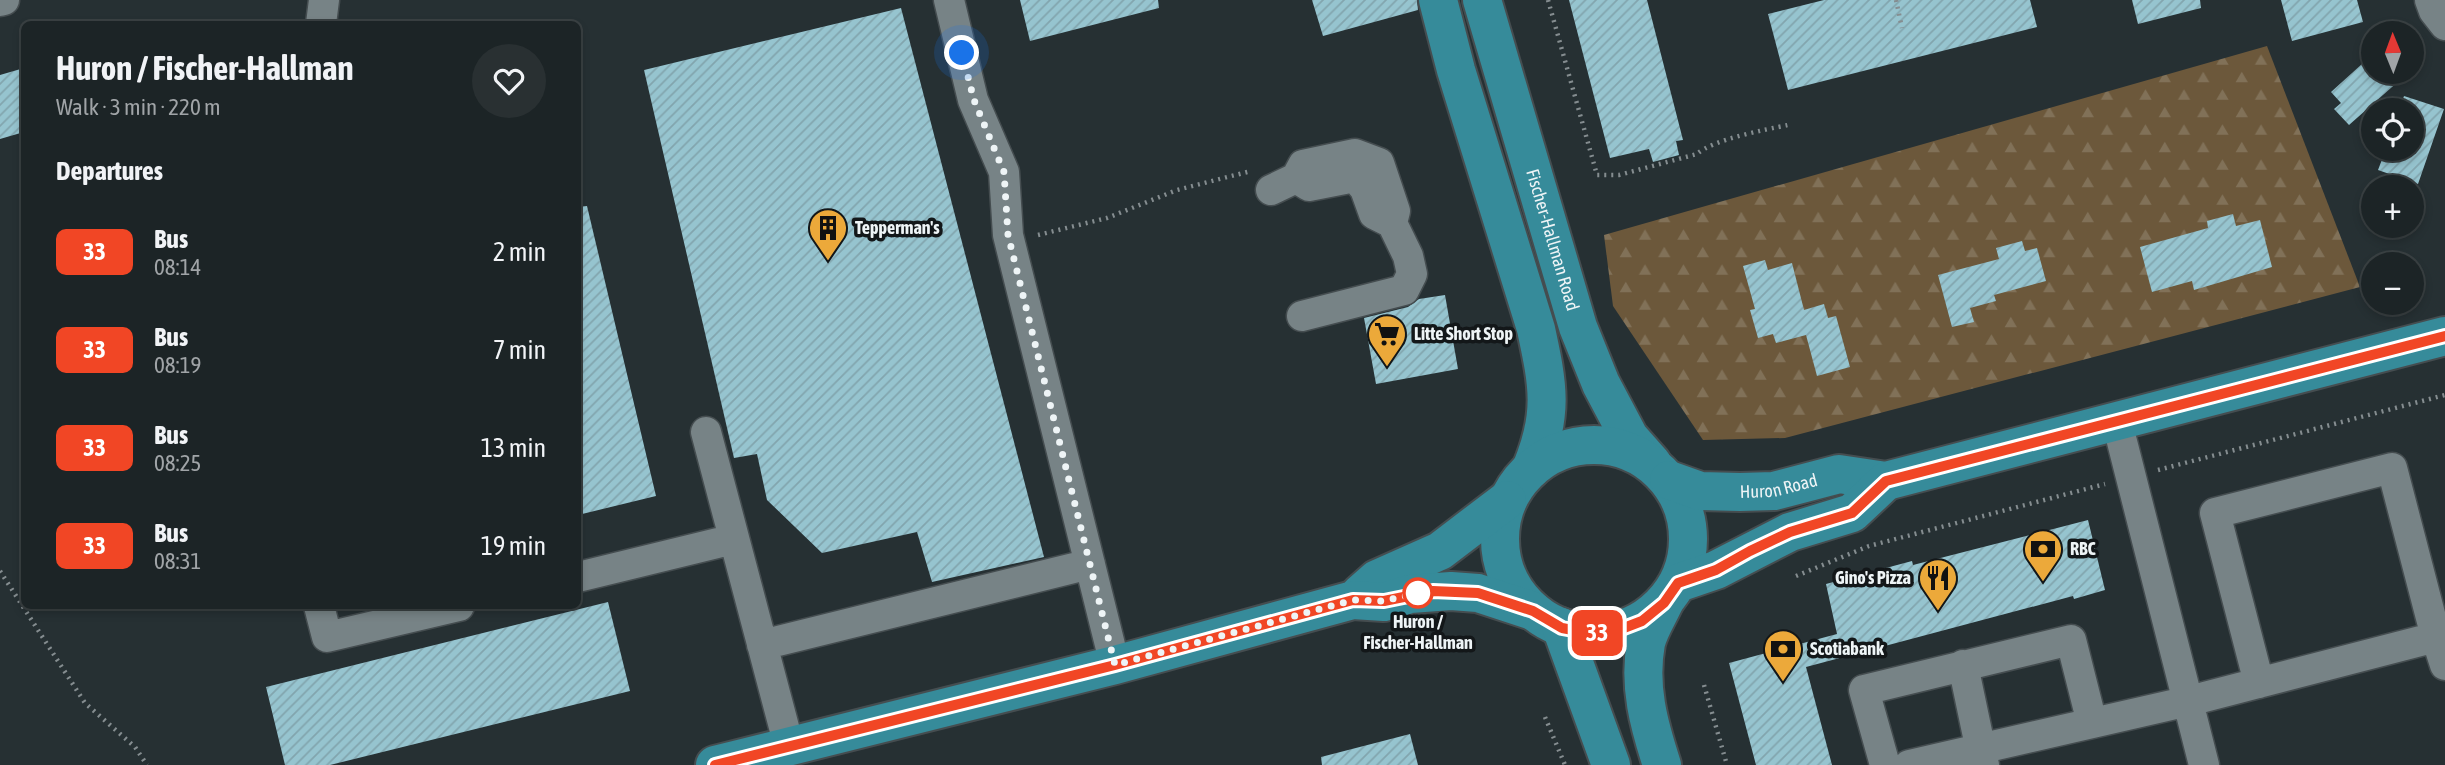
<!DOCTYPE html>
<meta charset="utf-8">
<style>
:root{--surface:#1c2426;--page:#293032;--text:#f1f3f6;--muted:#a0a4a7;--line:#3a4143}
body{margin:0;font-family:"Asap Condensed",sans-serif;background:var(--page);color:var(--text);height:100vh;display:flex;flex-direction:column;font-size:26px;white-space:nowrap}
*{box-sizing:border-box;margin:0}
p{font-size:23px;color:var(--muted)}
.icon{flex:none;width:38px;height:38px;fill:none;stroke:currentColor;stroke-width:2;stroke-linecap:round;stroke-linejoin:round}
.map{position:relative;flex:1;overflow:hidden}
.side{position:absolute;left:21px;top:21px;width:560px;height:588px;display:flex;flex-direction:column;background:var(--surface);border-radius:10px;box-shadow:0 4px 10px #0003,0 0 0 2px var(--line)}
.side>*{flex:none}
.badge{padding:0 14px;border-radius:10px;font-size:24px;line-height:46px}
.needle{width:46px;rotate:359deg}
.controls{position:absolute;left:2361px;top:21px;display:grid;gap:14px}
.controls a{display:grid;place-items:center;width:63px;height:63px;border-radius:50%;background:var(--surface);box-shadow:0 4px 10px #0003,0 0 0 2px var(--line);font-size:35px}
.you{position:absolute;width:35px;height:35px;margin:-18px;border:5px solid #fff;border-radius:50%;background:#1a73e8;box-shadow:0 0 0 10px #1a73e833}
.map>.badge{position:absolute;translate:-50% -50%;box-shadow:0 0 0 4px #fff}
h2{padding:0 35px;font-size:26px;line-height:63px}
.round{display:grid;place-items:center;flex:none;width:74px;height:74px;border-radius:37px;background:var(--page)}
.summary{display:flex;align-items:center;justify-content:space-between;height:119px;padding:0 35px}
h1{font-size:33px;font-weight:700;line-height:52px}
ul{padding:0;list-style:none}
li{display:flex;align-items:center;gap:21px;height:98px;padding:0 35px}
li div{flex:1}
li b{display:block;font-size:26px}
li em{font-style:normal}
li .badge{min-width:77px;font-weight:700;text-align:center}
.map>svg:first-child{display:block}
.forest{fill:url(#forest-firs)}
.building{fill:url(#building-hatch)}
.lines{fill:none;stroke-linecap:round;stroke-linejoin:round}
.minor-casing{stroke:#454d50;stroke-width:33}
.major-casing{stroke:#454d50;stroke-width:42}
.path{stroke:#858d90;stroke-width:4.5;stroke-dasharray:2 5;stroke-linecap:butt}
.minor{stroke:#778386;stroke-width:30}
.major{stroke:#368b9a;stroke-width:38}
.line-casing{stroke:#fff;stroke-width:16}
.line{stroke:#f14625;stroke-width:10}
.walk{stroke:#eef4f6;stroke-width:7;stroke-dasharray:0 12.6}
.stop-dot{fill:#fff;stroke:#f14625;stroke-width:3.5}
.labels{text-anchor:middle;stroke-width:7;stroke-linejoin:round;paint-order:stroke}
.poi-label{font-size:18px;font-weight:bold;fill:#eef4f6;stroke:#131719;text-anchor:start}
.street-label{font-size:18px;fill:#eef4f6;stroke:#131719}
.stop-label{font-size:18px;font-weight:bold;fill:#eef4f6;stroke:#131719}
</style>
<div class="map">
<svg width="2445" height="765" viewBox="0 0 2445 765">
<defs>
<pattern id="forest-firs" width="22" height="20" patternUnits="userSpaceOnUse" patternTransform="scale(1.75)"><rect width="22" height="20" fill="#6c583b"/><path d="M5 1l3.5 6h-7zM16 11l3.5 6h-7z" fill="#817158"/></pattern>
<pattern id="building-hatch" width="6" height="6" patternUnits="userSpaceOnUse" patternTransform="scale(1.75)"><rect width="6" height="6" fill="#96c4cf"/><path d="M-1 1l2-2M0 6l6-6M5 7l2-2" fill="none" stroke="#82a5ae"/></pattern>
</defs>
<rect width="100%" height="100%" fill="#263033"/>
<path class="forest" d="M2267,46L2360,287L1785,438L1703,440L1613,306L1604,235Z"/>
<path class="building" d="M1020,0H1158L1159,8L1030,41Z
M1312,0H1417L1418,10L1323,36Z
M1569,0H1647L1683,140L1676,141L1679,155L1653,162L1649,149L1610,158Z
M1824,0H2030L2037,27L1788,90L1768,14Z
M2132,0H2200L2201,8L2138,24Z
M2281,0H2357L2363,22L2292,41Z
M901,8L1044,557L932,582L917,532L822,553L767,500L757,454L734,458L644,70Z
M2373,54V72H2409L2349,125L2334,109L2341,103L2331,92Z
M24,68V132L0,139V75Z
M2404,96L2444,109L2418,184L2378,170L2386,149H2412V110H2399Z
M587,206L656,496L578,515V207Z
M2233,214L2236,226L2260,220L2272,267L2194,290L2192,281L2152,292L2140,247L2208,228L2207,221Z
M2022,241L2025,251L2037,248L2046,281L1994,295L1996,301L1970,308L1974,322L1952,327L1938,275L1999,259L1996,248Z
M1765,260L1768,270L1792,263L1804,310L1824,304L1828,318L1836,316L1850,367L1817,376L1806,335L1776,343L1773,334L1758,338L1750,310L1755,309L1743,266Z
M1445,295L1458,369L1376,384L1364,318L1408,307L1419,299Z
M2088,520L2105,590L2074,599L2073,596L1806,667L1832,765H1756L1729,663L1837,634L1826,584L1912,561L1913,565Z
M608,602L630,691L330,765H285L266,687Z
M1410,734L1418,765H1322L1321,757Z"/>
<g class="lines">
<defs>
<path id="minor" d="M949,0L973,100L1004,172L1008,235L1115,665
M2430,0L2434,11L2445,25
M0,1L4,0
M321,24L324,0
M1296,178L1309,186L1355,177L1365,189L1374,214L1392,223
M1271,190L1296,178L1303,165L1355,154L1379,163L1395,211L1392,223L1408,256L1412,274L1404,290L1302,316
M2117,422L2204,765
M706,432L789,746
M578,577L734,539
M319,606L327,637L459,606
M2436,637L2445,665
M762,645L1090,564
M1963,665L1984,765
M1885,765L1864,690L2071,640L2092,723
M1909,765L2189,701L2436,637L2392,468L2215,513L2259,683"/>
<g id="major">
<path d="M1438,0L1456,70L1536,329C1548,385 1554,414 1531,469"/>
<path id="s1" d="M1482,0L1578,327L1601,384L1629,437L1652,463"/>
<circle cx="1594" cy="539" r="94"/>
<path id="s2" d="M1669,480L1700,491L1740,492L1774,491L1839,474L1886,481L2445,336"/>
<path d="M1678,583L1716,570L1790,532L1852,513L1886,481"/>
<path d="M1360,594L1377,579L1440,551L1507,500"/>
<path d="M1561,627L1611,765"/>
<path d="M715,765L1115,665L1353,600L1384,602L1410,594L1451,591L1478,593L1533,611"/>
<path d="M1662,765C1649,725 1638,686 1646,643C1649,630 1658,616 1664,603"/>
</g>
</defs>
<use href="#minor" class="minor-casing"/>
<use href="#major" class="major-casing"/>
<path class="path" d="M1548,0L1597,175H1619L1697,154C1714,139 1764,130 1788,125
M1896,0L1902,28
M1038,235L1107,218L1177,190L1251,171
M2158,470L2445,395
M0,571L85,703L135,747L147,765
M1796,576L1869,546L2105,484
M1704,685L1727,765
M1545,717L1565,765"/>
<use href="#minor" class="minor"/>
<use href="#major" class="major"/>
</g>
<g class="lines">
<defs>
<path id="line" d="M715,765L1115,665L1353,600L1384,601L1433,591L1478,593L1533,611L1562,628L1589,633L1616,631L1642,621L1664,603L1678,583L1716,570L1750,551L1790,532L1852,513L1886,481L2445,336"/>
</defs>
<use href="#line" class="line-casing"/>
<use href="#line" class="line"/>
<path class="walk" d="M962,53L974,100L1004,172L1008,235L1115,665L1353,600L1384,601L1418,593"/>
</g>
<defs>
<symbol id="building-pin" viewBox="-11 -11 22 30"><path d="M0 17L-7.5 6A9.5 9.5 0 1 1 7.5 6Z" fill="#eca93a" stroke="#131719"/><path d="M-4-6H4V6H1V3H-1V6H-4ZM-2.5-4.3h1.7v1.8h-1.7ZM.8-4.3h1.7v1.8H.8ZM-2.5-1h1.7V.8h-1.7ZM.8-1h1.7V.8H.8Z" fill="#111"/></symbol>
<symbol id="supermarket-pin" viewBox="-11 -11 22 30"><path d="M0 17L-7.5 6A9.5 9.5 0 1 1 7.5 6Z" fill="#eca93a" stroke="#131719"/><path d="M-6-5.5h2.5l.6 2H6L4.5 2H-2.5L-4.4-4H-6ZM-1.5 3.2a1.3 1.3 0 1 0 .1 0ZM3 3.2a1.3 1.3 0 1 0 .1 0Z" fill="#111"/></symbol>
<symbol id="bank-pin" viewBox="-11 -11 22 30"><path d="M0 17L-7.5 6A9.5 9.5 0 1 1 7.5 6Z" fill="#eca93a" stroke="#131719"/><path d="M-6-4H6V4H-6ZM0-2.3a2.3 2.3 0 1 0 0 4.6a2.3 2.3 0 1 0 0-4.6Z" fill="#111"/></symbol>
<symbol id="restaurant-pin" viewBox="-11 -11 22 30"><path d="M0 17L-7.5 6A9.5 9.5 0 1 1 7.5 6Z" fill="#eca93a" stroke="#131719"/><path d="M-5-6h1v4h1v-4h1v4h1v-4h1v5L-1.5 .5V6h-2V.5L-5-1ZM5-6V6H3V1.5H1.5Q1.5-4 5-6Z" fill="#111"/></symbol>
</defs>
<g fill-rule="evenodd">
<use href="#building-pin" x="806" y="206" width="44" height="60"/>
<use href="#supermarket-pin" x="1365" y="312" width="44" height="60"/>
<use href="#bank-pin" x="2021" y="527" width="44" height="60"/>
<use href="#restaurant-pin" x="1916" y="556" width="44" height="60"/>
<use href="#bank-pin" x="1761" y="627" width="44" height="60"/>
</g>
<circle class="stop-dot" cx="1418" cy="593" r="14"/>
<g class="labels">
<g class="poi-label">
<text x="855" y="234">Tepperman's</text>
<text x="1414" y="340">Litte Short Stop</text>
<text x="2070" y="555">RBC</text>
<text x="1911" y="584" text-anchor="end">Gino's Pizza</text>
<text x="1810" y="655">Scotiabank</text>
</g>
<g class="street-label">
<text dy="6" stroke="none"><textPath href="#s1" startOffset="250">Fischer-Hallman Road</textPath></text>
<text dy="6" stroke="none"><textPath href="#s2" startOffset="112">Huron Road</textPath></text>
</g>
<g class="stop-label">
<text x="1418" y="628">Huron /<tspan x="1418" dy="21">Fischer-Hallman</tspan></text>
</g>
</g>
</svg>
<div class="controls">
<a><svg class="needle" viewBox="-14 -14 28 28"><path d="M0-13l5 13h-10z" fill="#e53935"/><path d="M0 13l5-13h-10z" fill="#a0a4a7"/></svg></a>
<a><svg class="icon" aria-label="locate" viewBox="0 0 24 24"><circle cx="12" cy="12" r="6"/><path d="M12 2v4M12 18v4M2 12h4M18 12h4"/></svg></a>
<a>+</a>
<a>−</a>
</div>
<div class="you" style="left:962px;top:53px"></div>
<b class="badge" style="left:1597px;top:633px;background:#f14625;color:#fff">33</b>
<section class="side">
<div class="summary"><div><h1>Huron / Fischer-Hallman</h1><p>Walk · 3 min · 220 m</p></div><a class="round"><svg class="icon" aria-label="heart" viewBox="0 0 24 24"><path d="M12 20l-8-8c-3-5 5-10 8-4 3-6 11-1 8 4z"/></svg></a></div>
<h2>Departures</h2>
<ul>
<li><span class="badge" style="background:#f14625;color:#fff">33</span><div><b>Bus</b><p>08:14</p></div><em>2 min</em></li>
<li><span class="badge" style="background:#f14625;color:#fff">33</span><div><b>Bus</b><p>08:19</p></div><em>7 min</em></li>
<li><span class="badge" style="background:#f14625;color:#fff">33</span><div><b>Bus</b><p>08:25</p></div><em>13 min</em></li>
<li><span class="badge" style="background:#f14625;color:#fff">33</span><div><b>Bus</b><p>08:31</p></div><em>19 min</em></li>
</ul>
</section>
</div>
